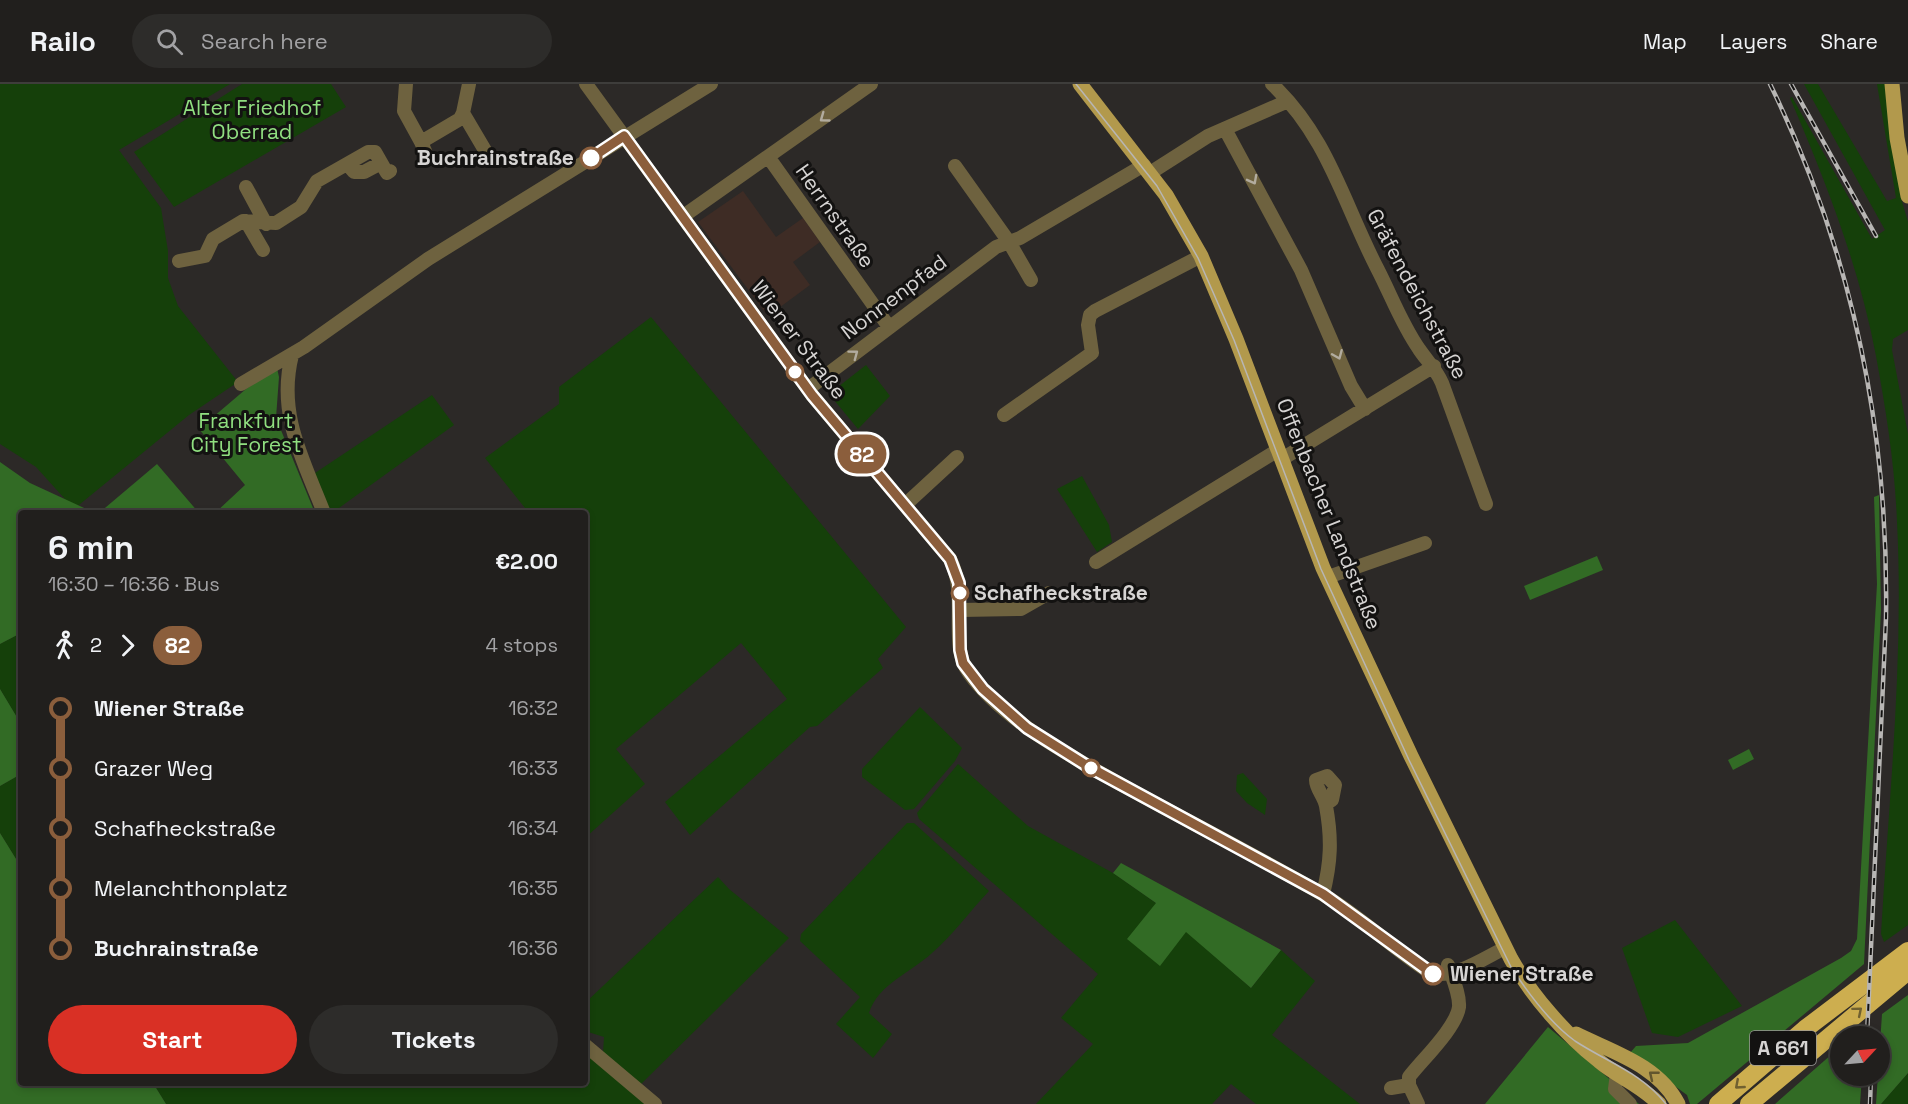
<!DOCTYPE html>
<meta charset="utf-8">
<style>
:root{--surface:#211f1d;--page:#2d2c2a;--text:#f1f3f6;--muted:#a2a2a4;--line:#3e3d3b;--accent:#d93025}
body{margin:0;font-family:"Space Grotesk",sans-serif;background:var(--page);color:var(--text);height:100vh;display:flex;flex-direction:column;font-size:22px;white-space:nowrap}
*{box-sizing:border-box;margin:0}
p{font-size:20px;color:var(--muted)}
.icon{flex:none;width:33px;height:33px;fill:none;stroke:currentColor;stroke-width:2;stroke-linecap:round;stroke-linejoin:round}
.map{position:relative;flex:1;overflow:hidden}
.side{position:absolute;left:18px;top:426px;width:570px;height:576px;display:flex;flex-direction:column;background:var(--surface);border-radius:6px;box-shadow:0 3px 9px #0003,0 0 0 2px var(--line)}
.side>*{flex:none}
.badge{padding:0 12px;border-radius:20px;font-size:21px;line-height:39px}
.needle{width:39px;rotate:64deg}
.tools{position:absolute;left:1830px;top:942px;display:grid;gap:12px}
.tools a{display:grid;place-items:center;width:60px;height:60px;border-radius:50%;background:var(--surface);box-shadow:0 3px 9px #0003,0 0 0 2px var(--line);font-size:30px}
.map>.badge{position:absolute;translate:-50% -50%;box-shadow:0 0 0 3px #fff}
.legs{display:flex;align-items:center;gap:9px;height:66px;padding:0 30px;font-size:20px}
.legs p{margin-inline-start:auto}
.overview{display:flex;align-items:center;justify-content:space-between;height:102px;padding:0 30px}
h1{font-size:33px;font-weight:700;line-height:45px}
.primary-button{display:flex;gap:12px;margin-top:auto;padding:12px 30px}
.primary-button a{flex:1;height:69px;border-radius:36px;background:var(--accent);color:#fff;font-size:24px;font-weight:700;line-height:69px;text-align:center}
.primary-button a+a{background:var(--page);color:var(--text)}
ul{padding:0 30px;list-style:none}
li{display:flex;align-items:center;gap:21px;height:60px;font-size:22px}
li i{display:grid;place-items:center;width:9px;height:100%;margin:0 8px;background:currentColor}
li i::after{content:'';width:15px;height:15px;margin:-8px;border:4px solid;border-radius:50%;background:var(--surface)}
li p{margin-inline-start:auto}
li:first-child i{background:linear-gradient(#0000 50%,currentColor 0)}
li:last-child i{background:linear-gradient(currentColor 50%,#0000 0)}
header{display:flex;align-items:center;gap:36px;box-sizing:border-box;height:84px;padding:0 30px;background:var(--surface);border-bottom:2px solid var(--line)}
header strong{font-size:28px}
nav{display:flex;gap:33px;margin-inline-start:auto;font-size:21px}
.search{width:420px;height:54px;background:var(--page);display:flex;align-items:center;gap:15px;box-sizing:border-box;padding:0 21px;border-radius:33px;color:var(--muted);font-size:22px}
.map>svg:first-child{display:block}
.education{fill:#3e2c25}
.green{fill:#15400a}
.forest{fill:#326b25}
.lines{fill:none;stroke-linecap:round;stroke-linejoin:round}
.minor{stroke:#6e623f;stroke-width:14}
.major{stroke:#b2994c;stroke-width:15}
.highway{stroke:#cdae4f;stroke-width:18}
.tram{stroke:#b8b6b4;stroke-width:1.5}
.rail-casing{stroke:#b8b6b4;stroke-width:4.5}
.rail{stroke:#131211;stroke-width:2;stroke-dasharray:7;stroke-linecap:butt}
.oneway{stroke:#b2ac9f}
.oneway2{stroke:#706030}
.oneway3{stroke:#62562e}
.line-1-casing{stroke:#fff;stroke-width:14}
.line-1{stroke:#8b5e3c;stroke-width:9}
.stop-1-dot{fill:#fff;stroke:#8b5e3c;stroke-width:3}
.labels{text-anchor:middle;stroke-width:6;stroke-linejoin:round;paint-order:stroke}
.shield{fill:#131211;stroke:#9c9a99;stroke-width:1.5}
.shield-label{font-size:20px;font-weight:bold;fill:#d6d4d3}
.park-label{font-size:21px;fill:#90df80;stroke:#131211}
.stop-label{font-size:21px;font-weight:bold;fill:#d6d4d3;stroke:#131211;text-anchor:start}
.street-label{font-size:21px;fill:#d6d4d3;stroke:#131211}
</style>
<header>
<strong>Railo</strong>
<div class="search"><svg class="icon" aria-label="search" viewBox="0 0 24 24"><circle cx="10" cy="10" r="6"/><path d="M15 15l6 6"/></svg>Search here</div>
<nav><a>Map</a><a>Layers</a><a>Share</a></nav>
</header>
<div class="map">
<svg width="1908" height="1020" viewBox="0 0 1908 1020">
<rect width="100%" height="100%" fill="#2c2927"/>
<path class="education" d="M743,107L776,153L803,134L820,158L793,178L810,201L768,232L698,138Z"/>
<path class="green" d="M0,0H230L119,66L161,124L168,167V194L178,222L238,298L189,331L74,425L36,383L0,360Z
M242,0H331L346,23L174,123L134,68Z
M1804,0H1818L1887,117L1896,114L1877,0H1886L1901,114L1908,138V246L1893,255L1892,266L1908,350V841L1884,858L1881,850C1889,713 1904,575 1897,438C1895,382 1886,326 1876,272C1859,182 1826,98 1790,14L1792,13L1872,155L1885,146Z
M651,233L906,543L878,575L883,584L817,642L810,643L690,751L665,718L787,615L741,559L616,665L645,700L585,754V429H529L485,374L559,320V303Z
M866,281L890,312L858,345L829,310Z
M432,311L454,341L332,429H327L312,391Z
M1082,392L1109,441L1112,458L1097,468L1057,405Z
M21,549V640L0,605V560Z
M920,623L962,664L955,677L914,725L905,726L862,693V685Z
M958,680L1028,742L1113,789L1156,819L1160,881L1186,847L1251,904L1281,866L1315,897L1272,951L1360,1020H1256L1231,1000L1212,1020H1036L1093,960L1061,934L1098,890L919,735L917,729Z
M1243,689L1267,715L1265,731L1247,719L1236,707L1237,691Z
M21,690V783L0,749V702Z
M907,739H914L989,807C970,827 953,851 932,869C912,888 878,900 869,929L892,950L873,974L836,940L860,913L800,857L801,850Z
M718,793L729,805L789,854L639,1002L603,969L604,953L585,947V919Z
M1675,836L1742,922L1678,953L1652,949L1622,864Z
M585,968L646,1020H166L153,999H585Z
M1908,989V1020H1881Z"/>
<path class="forest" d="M277,284L279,293L276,334L315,429H215L245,401L199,345L246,305Z
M0,378L30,399L95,429H21V549L0,560Z
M157,380L199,429H99Z
M1879,411L1881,526L1864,880L1697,1020H1690L1687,1011L1630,969L1636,962L1688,959L1841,874L1851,867L1857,855L1877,500L1874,413Z
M1597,472L1603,486L1530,516L1524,502Z
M0,605L21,640V690L0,702Z
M1749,665L1754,675L1733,686L1728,676Z
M0,749L21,783V999H153L166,1020H0Z
M1121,779L1281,866L1251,904L1186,848L1160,882L1127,855L1156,819L1113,789Z
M1908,911V989L1881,1020H1876L1882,930Z
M1548,943L1639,1020H1485Z
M1840,963V992H1862L1860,1020H1775Z"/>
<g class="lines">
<path class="minor" d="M406,0L404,27L421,58
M469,0L463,29L486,68
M586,0L812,311L950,475C969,511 948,561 969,589C1003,636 1072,673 1122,701C1189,738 1257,772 1322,810C1361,832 1391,864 1429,888C1452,897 1484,874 1505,864
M1272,0C1328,53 1343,118 1377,184C1391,211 1402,241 1419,265C1427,277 1436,285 1442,299L1486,420
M1225,45L1301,186L1351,302L1365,325
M425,67L421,58L460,35L463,29
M769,74L889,243
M347,80L354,88H364L381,79
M955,82L1009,158L1031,196
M1150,89L1208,52L1288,17
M246,103L266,140
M682,133L871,0
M246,137L263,166
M179,177L205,172L213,155L243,137L276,139L301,123L317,97L368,68H375L387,89L390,87
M292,271C277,330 303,375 324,429
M241,300L304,263L428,175L711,0
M808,305L996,163L1020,154L1144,81
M1004,331L1092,269L1088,241L1090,231L1095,227L1201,172
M1282,375L1434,282
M906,420L957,373
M1096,478L1278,366
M1328,493L1425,459
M961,526L1021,525L1049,509
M1323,810C1331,778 1332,755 1326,722C1324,712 1316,705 1316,696L1327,692L1335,701L1332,716L1326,719
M585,961L655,1020
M1617,989L1615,1005L1630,1020
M1391,1004L1409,1001
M1418,1020L1409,1001V993C1422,976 1456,944 1459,923C1460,910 1452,893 1448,881"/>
<path class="major" d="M1080,0L1166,111L1201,172L1236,255L1323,484L1411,672L1511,875C1532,912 1565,950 1599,977C1618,993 1641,1001 1659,1020
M1892,0L1897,54L1908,112
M1576,950C1612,968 1658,981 1678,1020"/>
<path class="highway" d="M1718,1020L1805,945L1908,867
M1749,1020L1908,887"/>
<path class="tram" d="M1076,0L1157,102L1198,174L1234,256L1321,485L1409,676L1511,883C1528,909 1550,939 1575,957C1607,978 1642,989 1666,1020"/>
<defs>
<path id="rail" d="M1770,0C1853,169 1889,346 1886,534L1867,952
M1791,0L1876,152
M1870,1020L1871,992"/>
</defs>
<use href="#rail" class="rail-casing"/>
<use href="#rail" class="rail"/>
</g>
<defs><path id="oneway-chevron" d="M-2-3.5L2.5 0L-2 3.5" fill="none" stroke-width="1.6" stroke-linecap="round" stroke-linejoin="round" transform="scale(1.5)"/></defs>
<g class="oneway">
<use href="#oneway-chevron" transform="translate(824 34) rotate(144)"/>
<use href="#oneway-chevron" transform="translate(1253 96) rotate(62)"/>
<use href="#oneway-chevron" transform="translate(854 270) rotate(-37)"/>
<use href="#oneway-chevron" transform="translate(1338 271) rotate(67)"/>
</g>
<g class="oneway2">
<use href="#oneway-chevron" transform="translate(1858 927) rotate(-40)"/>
<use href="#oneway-chevron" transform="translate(1739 1001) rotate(139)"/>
</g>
<use class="oneway3" href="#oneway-chevron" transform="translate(1653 991) rotate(-141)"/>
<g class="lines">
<defs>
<path id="line-1" d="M591,74L624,52L812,311L950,475L959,499L960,566L963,579L983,605L1027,644L1089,683L1323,810L1433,890"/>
</defs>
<use href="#line-1" class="line-1-casing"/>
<use href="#line-1" class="line-1"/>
</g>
<g class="stop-1-dot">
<circle cx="591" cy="74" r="10"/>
<circle cx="795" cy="288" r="8"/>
<circle cx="960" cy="509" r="8"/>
<circle cx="1091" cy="684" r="8"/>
<circle cx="1433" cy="890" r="10"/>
</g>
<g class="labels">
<rect class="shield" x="1750" y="947" width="66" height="34" rx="4.5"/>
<g class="shield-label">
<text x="1783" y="971">A 661</text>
</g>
<g class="park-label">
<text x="252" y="31">Alter Friedhof<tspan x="252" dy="24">Oberrad</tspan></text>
<text x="246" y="344">Frankfurt<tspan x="246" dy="24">City Forest</tspan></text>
</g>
<g class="stop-label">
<text x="574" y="81" text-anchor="end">Buchrainstraße</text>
<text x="974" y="516">Schafheckstraße</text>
<text x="1450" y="897">Wiener Straße</text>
</g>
<g class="street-label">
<text transform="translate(835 132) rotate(55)" y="7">Herrnstraße</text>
<text transform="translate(1417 210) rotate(62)" y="7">Gräfendeichstraße</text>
<text transform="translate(894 213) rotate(-37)" y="7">Nonnenpfad</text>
<text transform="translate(799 256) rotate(53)" y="7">Wiener Straße</text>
<text transform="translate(1329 430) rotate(68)" y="7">Offenbacher Landstraße</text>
</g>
</g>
</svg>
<div class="tools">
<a><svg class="needle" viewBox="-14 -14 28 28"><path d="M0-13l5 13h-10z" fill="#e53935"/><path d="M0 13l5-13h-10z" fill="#a2a2a4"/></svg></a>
</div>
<b class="badge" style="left:862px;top:370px;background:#8b5e3c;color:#fff">82</b>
<section class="side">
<div class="overview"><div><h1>6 min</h1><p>16:30 – 16:36 · Bus</p></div><b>€2.00</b></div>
<div class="legs"><svg class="icon" aria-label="walk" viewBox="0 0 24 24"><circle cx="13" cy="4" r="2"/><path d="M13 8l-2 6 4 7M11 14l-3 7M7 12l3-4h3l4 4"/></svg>2<svg class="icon" aria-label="forward" viewBox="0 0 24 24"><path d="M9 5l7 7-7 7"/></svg><b class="badge" style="background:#8b5e3c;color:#fff">82</b><p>4 stops</p></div>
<ul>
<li><i style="color:#8b5e3c"></i><b>Wiener Straße</b><p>16:32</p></li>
<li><i style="color:#8b5e3c"></i><span>Grazer Weg</span><p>16:33</p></li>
<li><i style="color:#8b5e3c"></i><span>Schafheckstraße</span><p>16:34</p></li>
<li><i style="color:#8b5e3c"></i><span>Melanchthonplatz</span><p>16:35</p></li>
<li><i style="color:#8b5e3c"></i><b>Buchrainstraße</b><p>16:36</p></li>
</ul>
<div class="primary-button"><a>Start</a><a>Tickets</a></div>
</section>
</div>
